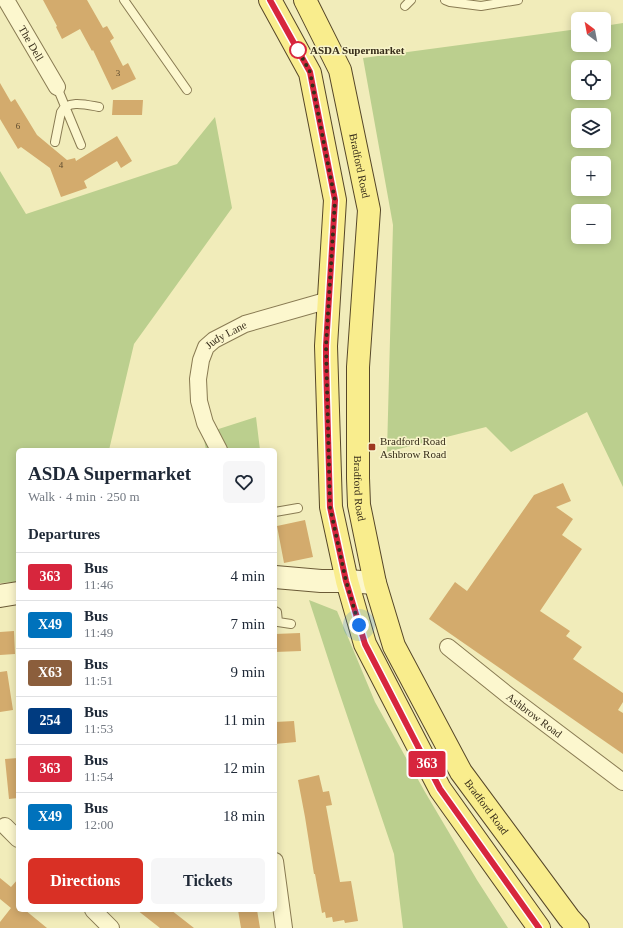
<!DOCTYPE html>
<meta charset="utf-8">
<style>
:root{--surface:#fff;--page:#f6f6f7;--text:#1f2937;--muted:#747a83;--line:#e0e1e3;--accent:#d93025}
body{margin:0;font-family:Georgia,serif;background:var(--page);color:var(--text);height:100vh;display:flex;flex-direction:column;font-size:15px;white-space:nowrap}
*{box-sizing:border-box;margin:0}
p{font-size:13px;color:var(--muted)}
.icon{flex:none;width:22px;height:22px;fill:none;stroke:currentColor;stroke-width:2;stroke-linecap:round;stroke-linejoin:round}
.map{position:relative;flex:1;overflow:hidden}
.panel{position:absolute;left:16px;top:448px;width:261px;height:464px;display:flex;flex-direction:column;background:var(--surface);border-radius:6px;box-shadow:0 2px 10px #0003}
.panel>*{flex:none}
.badge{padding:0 8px;border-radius:3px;font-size:14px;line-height:26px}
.needle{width:26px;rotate:328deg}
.controls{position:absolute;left:571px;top:12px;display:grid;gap:8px}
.controls a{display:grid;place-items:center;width:40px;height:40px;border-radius:6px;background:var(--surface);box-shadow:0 2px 10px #0003;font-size:20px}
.you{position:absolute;width:20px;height:20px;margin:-10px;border:3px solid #fff;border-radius:50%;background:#1a73e8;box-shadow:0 0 0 6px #1a73e833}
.map>.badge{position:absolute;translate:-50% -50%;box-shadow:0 0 0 2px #fff}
h2{padding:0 12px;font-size:15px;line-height:36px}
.round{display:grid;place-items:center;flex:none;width:42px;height:42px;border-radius:6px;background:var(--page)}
.summary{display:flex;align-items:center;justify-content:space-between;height:68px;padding:0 12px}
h1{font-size:19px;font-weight:700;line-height:30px}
.button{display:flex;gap:8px;margin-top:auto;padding:8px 12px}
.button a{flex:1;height:46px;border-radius:6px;background:var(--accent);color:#fff;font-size:16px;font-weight:700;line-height:46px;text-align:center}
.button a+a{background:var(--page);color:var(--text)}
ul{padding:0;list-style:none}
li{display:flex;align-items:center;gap:12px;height:48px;padding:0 12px;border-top:1px solid var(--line)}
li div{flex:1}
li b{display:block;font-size:15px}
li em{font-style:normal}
li .badge{min-width:44px;font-weight:700;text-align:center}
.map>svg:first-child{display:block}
.green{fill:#bbcf8e;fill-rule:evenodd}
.building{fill:#d3ab6d}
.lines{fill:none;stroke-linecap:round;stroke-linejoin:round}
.lane-casing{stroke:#897b53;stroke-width:10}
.street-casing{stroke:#897b53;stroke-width:18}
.secondary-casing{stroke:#6b5b37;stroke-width:24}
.primary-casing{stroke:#564729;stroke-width:24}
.lane{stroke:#fcf7ce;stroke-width:8}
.street{stroke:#fcf7ce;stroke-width:16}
.secondary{stroke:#fcf7ce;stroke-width:22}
.primary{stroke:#f9ed8d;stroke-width:22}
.line-casing{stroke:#fff;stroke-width:9}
.line{stroke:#d7263d;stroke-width:6}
.walk{stroke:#372d1a;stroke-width:4;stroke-dasharray:0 7.2}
.stop-dot{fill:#fff;stroke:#d7263d;stroke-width:2}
.poi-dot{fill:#9d371f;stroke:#f8f4ca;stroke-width:1.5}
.labels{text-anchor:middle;stroke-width:3;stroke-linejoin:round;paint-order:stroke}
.number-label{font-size:9px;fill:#5e4c2f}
.street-label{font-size:11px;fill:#372d1a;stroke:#f8f4ca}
.stop-label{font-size:11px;font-weight:bold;fill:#372d1a;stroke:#f8f4ca;text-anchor:start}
.poi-label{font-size:11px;fill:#372d1a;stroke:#f8f4ca;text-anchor:start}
</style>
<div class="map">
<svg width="623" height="928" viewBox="0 0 623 928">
<rect width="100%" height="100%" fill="#f1ecba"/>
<path class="green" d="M623,23V487L587,412L511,452L486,427L387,452L393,225L363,58L578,29V45H604V26ZM578,67H604V93H578ZM578,115H604V141H578ZM578,163H604V189H578ZM578,211H604V237H578Z
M215,117L232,208L134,344L109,450H18V582L0,583V171L26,214L177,164Z
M256,417L260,450H206L203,434Z
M309,600L337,611L375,702L425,792L477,880L508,928H403L394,854L335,680Z"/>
<path class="building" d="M43,0H87L103,28L107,26L114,38L110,41L123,66L128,63L136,79L112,90L93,50L92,51L80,29L62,39L56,27L57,26Z
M0,83L11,102L15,99L37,135L67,160L75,158L76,161L117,136L132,161L121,168L117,161L84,181L87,188L61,197L50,168L21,147L18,149L0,119Z
M113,100H143L142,115H112Z
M563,483L571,501L556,507L573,519L562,535L582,549L540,611L570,631L566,636L582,647L573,659L623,693V702L618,710L623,713V754L429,619L455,582L467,591L534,495Z
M305,520L313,557L284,563L277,526Z
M14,631L15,654L0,655V632Z
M300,633L301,651L275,652V634Z
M7,671L13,710L0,712V672Z
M294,721L296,742L275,744V722Z
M18,758V798L9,799L5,759Z
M319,775L323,792L329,791L332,805L326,806L340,882L351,881L358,921L345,923L344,920L333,922L332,917L326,918L325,912L322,913L315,874H314L305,817L298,780Z
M0,878L11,887L18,879V910H25L47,928H0V922L11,908L0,899Z
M137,910H171L194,928H160Z
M238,910H257L260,928H241Z"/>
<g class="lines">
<defs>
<path id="lane" d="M124,0L187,90
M445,0L450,2L481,6L518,0
M405,6L411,0
M57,87L81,145
M55,142L61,112C67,99 88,105 99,107
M275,512L298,508
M275,611L277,612L278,622L291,624"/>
<g id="street">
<path id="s1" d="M6,0L57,87"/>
<path id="s2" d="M219,450L205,423L199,401L198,379L201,360L206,347L214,340L245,324L329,300"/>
<path id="s3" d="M448,647L509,696L623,782"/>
<path d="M5,826L18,839"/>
<path d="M275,861L284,928"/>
<path d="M93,910L111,928"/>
</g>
<path id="secondary" d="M275,577L321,581H347L375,583
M0,596L18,593"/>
<g id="primary">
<path d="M270,0L310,73L335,200L326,346L331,507L347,581L365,644L440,789L539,928"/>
<path id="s4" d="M305,0L340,70L369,210L358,367V478L359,505L375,583L394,646L461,772L569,918L578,928"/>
</g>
</defs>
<use href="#lane" class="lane-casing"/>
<use href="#street" class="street-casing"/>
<use href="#secondary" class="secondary-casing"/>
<use href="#primary" class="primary-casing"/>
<use href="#lane" class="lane"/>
<use href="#street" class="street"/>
<use href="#secondary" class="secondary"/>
<use href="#primary" class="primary"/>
</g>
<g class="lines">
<defs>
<path id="line" d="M270,0L310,72L335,200L326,346V361L330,507L346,581L365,644L440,789L539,928"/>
</defs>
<use href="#line" class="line-casing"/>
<use href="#line" class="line"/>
<path class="walk" d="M298,50L297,48L310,72L335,200L326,346L330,507L346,581L359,625"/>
</g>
<circle class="stop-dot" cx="298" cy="50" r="8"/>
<rect class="poi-dot" x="368" y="443" width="8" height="8" rx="2"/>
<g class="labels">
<g class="number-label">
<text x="118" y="76">3</text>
<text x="18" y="129">6</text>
<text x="61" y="168">4</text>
</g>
<g class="street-label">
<text dy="4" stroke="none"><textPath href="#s1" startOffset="50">The Dell</textPath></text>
<text dy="4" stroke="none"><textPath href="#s4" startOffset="176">Bradford Road</textPath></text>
<text dy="4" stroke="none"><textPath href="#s2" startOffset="132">Judy Lane</textPath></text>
<text dy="4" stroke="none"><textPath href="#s4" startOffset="500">Bradford Road</textPath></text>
<text dy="4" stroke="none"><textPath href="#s3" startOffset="110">Ashbrow Road</textPath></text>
<text dy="4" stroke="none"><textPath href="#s4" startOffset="848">Bradford Road</textPath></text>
</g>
<g class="stop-label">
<text x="310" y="54">ASDA Supermarket</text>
</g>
<g class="poi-label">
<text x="380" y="445">Bradford Road<tspan x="380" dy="13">Ashbrow Road</tspan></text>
</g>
</g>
</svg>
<div class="controls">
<a><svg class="needle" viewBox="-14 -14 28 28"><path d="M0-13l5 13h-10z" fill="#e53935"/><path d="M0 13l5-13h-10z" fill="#747a83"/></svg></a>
<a><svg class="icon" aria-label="locate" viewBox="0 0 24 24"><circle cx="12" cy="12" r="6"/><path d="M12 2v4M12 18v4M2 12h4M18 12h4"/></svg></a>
<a><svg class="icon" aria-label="layers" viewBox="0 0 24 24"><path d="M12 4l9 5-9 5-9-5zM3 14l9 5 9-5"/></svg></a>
<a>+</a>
<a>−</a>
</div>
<div class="you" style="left:359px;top:625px"></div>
<b class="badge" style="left:427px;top:764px;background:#d7263d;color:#fff">363</b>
<section class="panel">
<div class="summary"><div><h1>ASDA Supermarket</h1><p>Walk · 4 min · 250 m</p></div><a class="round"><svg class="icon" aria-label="heart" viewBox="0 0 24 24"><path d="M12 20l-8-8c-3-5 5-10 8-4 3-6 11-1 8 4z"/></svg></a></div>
<h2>Departures</h2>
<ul>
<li><span class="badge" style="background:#d7263d;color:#fff">363</span><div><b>Bus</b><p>11:46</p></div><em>4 min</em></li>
<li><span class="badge" style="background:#0072bc;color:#fff">X49</span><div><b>Bus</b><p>11:49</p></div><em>7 min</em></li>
<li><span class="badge" style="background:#8b5e3c;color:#fff">X63</span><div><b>Bus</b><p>11:51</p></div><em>9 min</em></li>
<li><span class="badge" style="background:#003b80;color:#fff">254</span><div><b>Bus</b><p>11:53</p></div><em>11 min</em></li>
<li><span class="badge" style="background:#d7263d;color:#fff">363</span><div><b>Bus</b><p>11:54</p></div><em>12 min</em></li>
<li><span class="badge" style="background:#0072bc;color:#fff">X49</span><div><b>Bus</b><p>12:00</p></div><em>18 min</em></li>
</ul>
<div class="button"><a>Directions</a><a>Tickets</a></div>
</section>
</div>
